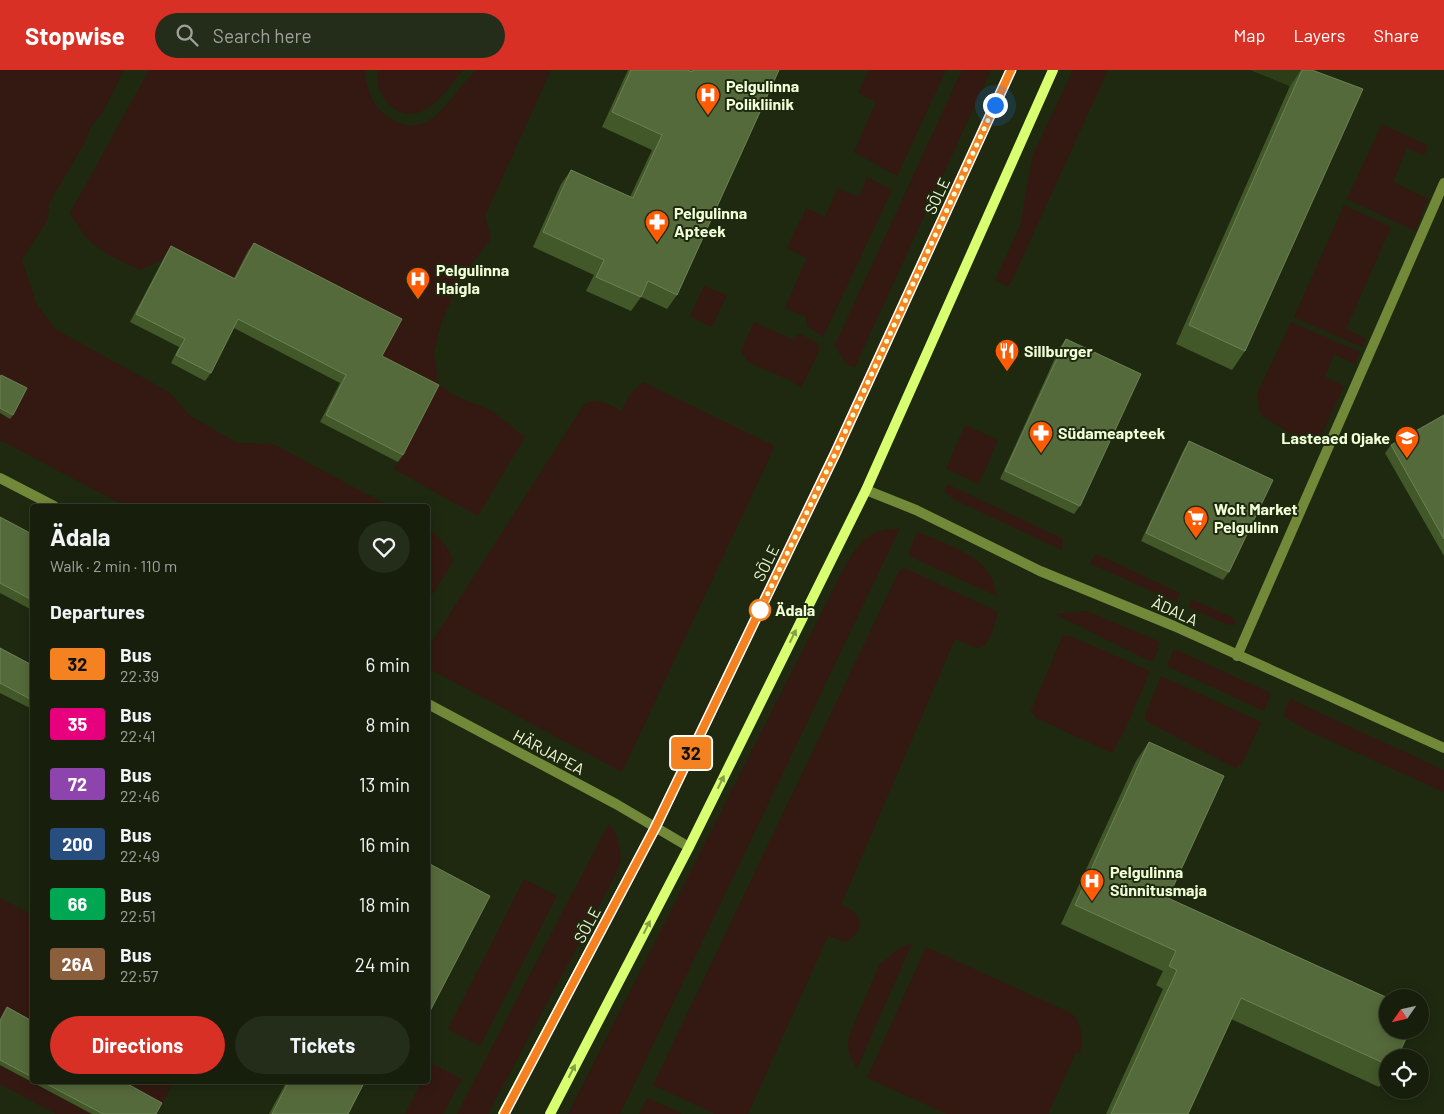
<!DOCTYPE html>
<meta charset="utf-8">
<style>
:root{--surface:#171f0c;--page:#242c1a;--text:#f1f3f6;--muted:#9ea29d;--line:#363d2d;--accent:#d93025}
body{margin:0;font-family:Barlow,sans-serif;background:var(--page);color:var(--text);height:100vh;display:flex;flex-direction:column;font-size:19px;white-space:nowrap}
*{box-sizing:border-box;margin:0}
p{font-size:16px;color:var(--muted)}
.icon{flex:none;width:28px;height:28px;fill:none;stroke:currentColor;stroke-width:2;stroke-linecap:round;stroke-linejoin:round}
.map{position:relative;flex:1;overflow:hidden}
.panel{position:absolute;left:30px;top:434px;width:400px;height:580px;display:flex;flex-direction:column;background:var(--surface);border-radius:5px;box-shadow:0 2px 12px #0003,0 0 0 1px var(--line)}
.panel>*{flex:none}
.badge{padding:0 10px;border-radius:4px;font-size:18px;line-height:32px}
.needle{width:32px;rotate:236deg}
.controls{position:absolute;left:1379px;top:919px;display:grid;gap:10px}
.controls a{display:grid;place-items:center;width:50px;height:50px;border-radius:50%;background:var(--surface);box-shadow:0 2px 12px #0003,0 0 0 1px var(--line);font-size:25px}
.you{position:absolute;width:25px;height:25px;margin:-12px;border:4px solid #fff;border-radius:50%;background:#1a73e8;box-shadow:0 0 0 8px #1a73e833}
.map>.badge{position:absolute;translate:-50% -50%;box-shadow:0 0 0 2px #fff}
h2{padding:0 20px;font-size:19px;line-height:45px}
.round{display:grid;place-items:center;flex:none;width:52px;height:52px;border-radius:26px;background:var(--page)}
.overview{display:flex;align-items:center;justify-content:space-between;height:85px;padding:0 20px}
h1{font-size:24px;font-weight:700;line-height:38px}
.action{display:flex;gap:10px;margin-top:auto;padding:10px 20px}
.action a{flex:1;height:58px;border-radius:30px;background:var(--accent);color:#fff;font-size:20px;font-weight:700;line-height:58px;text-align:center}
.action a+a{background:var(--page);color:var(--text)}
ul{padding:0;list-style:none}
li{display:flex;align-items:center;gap:15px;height:60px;padding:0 20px}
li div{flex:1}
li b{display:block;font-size:19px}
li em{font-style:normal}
li .badge{min-width:55px;font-weight:700;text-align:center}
header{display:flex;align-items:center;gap:30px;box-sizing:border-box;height:70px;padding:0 25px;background:var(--accent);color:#fff}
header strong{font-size:24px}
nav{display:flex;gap:28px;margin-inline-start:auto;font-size:18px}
.search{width:350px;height:45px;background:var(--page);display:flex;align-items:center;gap:12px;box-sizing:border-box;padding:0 18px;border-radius:28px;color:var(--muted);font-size:19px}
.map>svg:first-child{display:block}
.green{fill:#331912}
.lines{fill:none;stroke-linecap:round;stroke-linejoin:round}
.minor{stroke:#73893a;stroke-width:10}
.secondary{stroke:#d8ff6f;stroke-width:10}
.wall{fill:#425828}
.shaded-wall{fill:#2c3d17}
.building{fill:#556a3b;stroke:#6d8154}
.oneway{fill:#859f44}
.line-casing{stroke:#fff;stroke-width:11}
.line{stroke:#f58220;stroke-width:8}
.walk{stroke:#f1ffd8;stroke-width:5;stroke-dasharray:0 9}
.stop-dot{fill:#fff;stroke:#f58220;stroke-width:2.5}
.labels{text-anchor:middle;stroke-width:4;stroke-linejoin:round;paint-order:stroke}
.poi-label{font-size:16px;font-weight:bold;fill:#f1ffd8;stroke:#1f2910;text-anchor:start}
.street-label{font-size:16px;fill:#f1ffd8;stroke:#1f2910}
.stop-label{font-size:16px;font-weight:bold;fill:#f1ffd8;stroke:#1f2910;text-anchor:start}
</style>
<header>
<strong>Stopwise</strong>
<div class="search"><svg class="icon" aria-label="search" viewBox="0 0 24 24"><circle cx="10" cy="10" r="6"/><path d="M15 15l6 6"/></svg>Search here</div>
<nav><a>Map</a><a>Layers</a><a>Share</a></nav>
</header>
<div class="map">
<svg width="1444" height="1044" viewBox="0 0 1444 1044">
<rect width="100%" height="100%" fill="#1f2910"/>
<path class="green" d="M0,0H124L103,42L90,58L84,74L50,132L47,151L22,190L36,233L55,259L169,322L190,346L238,373L273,374L389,436H125L0,370V343L10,348L0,310Z
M149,0H365C367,19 371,35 388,47C431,76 451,23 476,0H551L485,146L491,169L460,208L441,254L434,282L438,314L454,325L492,341L525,367L478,446L394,399L433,323L377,294L248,181L230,217L166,184L162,190L140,200L108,185L86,168L70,143Z
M378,0H463C446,22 416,65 387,32C379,23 376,12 378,0Z
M869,0H946L897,106L854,82L876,32L858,23Z
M962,0H991L855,297C844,295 840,285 835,275Z
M1073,0H1108L1009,217L995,210L1020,156L1032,87Z
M1382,54L1428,76L1424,85L1407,78L1393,112L1428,129L1415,161L1347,129Z
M867,107L892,120L823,267L807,256L806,247L785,238L807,188L787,178L806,138L825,147L838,118L859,127Z
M1344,135L1391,157L1346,259L1366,269L1362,277L1294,247Z
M704,216L727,225L712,257L690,246Z
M754,252L794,270L797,265L800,264L818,273L819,281L801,318L792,311L748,292L741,281Z
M1291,252L1360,282L1355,294L1334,284L1325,307L1344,316L1319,370L1313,374H1308L1262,346L1259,339L1257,324Z
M643,312L775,376L622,702L428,598V578L583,336C595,325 609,334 621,341L630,324Z
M965,355L998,370L979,414L946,399Z
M947,414L1063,469L1062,480L955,430L945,422Z
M428,458C440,468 449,476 453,492L428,531Z
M900,458L620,1044H568L846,494C862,469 869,460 900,458Z
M917,462C939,471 980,484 991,507C994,513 995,520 997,526L913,488L908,484Z
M1096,484L1180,523L1176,532L1089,493Z
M905,498L998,542C995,551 990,579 977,578C970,577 962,571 955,569L841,835C845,837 852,839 855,843C866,852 856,868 846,872L828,866L748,1044H715L653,1015L899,501Z
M1192,529L1231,547L1235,550V555H1228L1189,537Z
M1087,541L1160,572L1155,588L1150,591L1055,544Z
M1063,565L1070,566L1150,601L1125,660L1112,683L1036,648L1031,641Z
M1174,579L1271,623L1264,641L1167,596Z
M1161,606L1261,652L1242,694L1235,698L1146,651L1145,645Z
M1290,629L1444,700V722L1306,660L1283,646Z
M609,753C616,763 623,781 620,793C619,798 616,803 614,808L488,1044H457Z
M524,809L557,826L480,976L448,959Z
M0,828L32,845V956L0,949Z
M912,873L857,999C850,987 846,980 849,966L879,895L898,879Z
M926,877L1071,943C1084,957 1082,966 1080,984L1076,982L1048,1044H947L867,1008Z
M431,993L462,1009L443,1044H405L422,1011H428V1000Z
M0,995L93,1044H56L0,1014Z
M124,1011H174L157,1044H107Z
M647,1028L683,1044H639Z"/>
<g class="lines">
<path class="minor" d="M0,408L54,436
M866,420L916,440L1040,501L1174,556L1444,678
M1237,586L1444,113
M428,634L616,734L689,777"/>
<path class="secondary" d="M503,1044L655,758L835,384L1011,0
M550,1044L689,777L866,420L1053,0"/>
</g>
<path class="wall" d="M628,0H687L689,1V0H779L677,225L667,239L641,227L631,241L586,221L594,205L533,177L561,114L571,100L630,127L652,80L602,57Z
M1251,0H1312L1245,281L1232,300L1176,274L1290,16Z
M254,173L382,286L403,385L398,392L320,352L340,313L234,258L211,303L205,311L171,293L179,277L130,252L166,184L171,176L234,208L248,181Z
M1066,269L1080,436L1074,444L1000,409L1060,277Z
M0,306L13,345L10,349L0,343Z
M1444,345V486L1385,383L1391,375Z
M1189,371L1229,502L1223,510L1141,471L1184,379Z
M0,447L32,464V540L0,523Z
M0,578L32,595V639L0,623Z
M1149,672L1168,828L1388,988V1005L1379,1017L1231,949L1188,1044H1106L1163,919L1156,915L1163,901L1061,854L1136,691Z
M7,937L32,951V1011H125L124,1012L156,1044H92L0,995V949Z
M287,1011H365L348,1044H269Z"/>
<path class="shaded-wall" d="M1251,0H1301L1290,16Z"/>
<path class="building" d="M631,0H687L692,2L693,0H779L677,225L648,211L641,227L596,207L604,190L543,162L571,100L633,128L662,65L612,42Z
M1302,0H1312L1363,19L1245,281L1189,255Z
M254,173L402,249L382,286L439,315L403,385L326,345L346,305L238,249L211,303L176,285L185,269L136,244L171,176L235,209Z
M1066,269L1141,304L1080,436L1005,401Z
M1,305L27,318L13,345L0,338V307Z
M1444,345V469L1391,375Z
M1189,371L1273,410L1229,502L1146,463Z
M0,447L32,464V530L0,513Z
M0,578L32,595V630L0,613Z
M1149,672L1224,706L1168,828L1388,928V960H1410L1397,988H1388V995L1241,928L1188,1044H1111L1177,900L1169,896L1176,881L1075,835Z
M428,793L490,826L428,945Z
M7,937L32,951V1007L0,990V951Z
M41,1011H125L124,1012L162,1033L156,1044H103Z
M289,1011H365L348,1044H272Z"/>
<defs><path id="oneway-solid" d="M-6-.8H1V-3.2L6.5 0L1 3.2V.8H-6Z" transform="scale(1.25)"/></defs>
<g class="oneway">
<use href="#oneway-solid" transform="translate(793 566) rotate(-64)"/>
<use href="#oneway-solid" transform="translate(721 712) rotate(-64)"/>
<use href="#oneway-solid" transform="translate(647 857) rotate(-63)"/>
<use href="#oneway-solid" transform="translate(572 1001) rotate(-63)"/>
</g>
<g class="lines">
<defs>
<path id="line" d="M504,1044L655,758L835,384L1011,0"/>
</defs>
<use href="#line" class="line-casing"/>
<use href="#line" class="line"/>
<path class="walk" d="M760,540L835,384L995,35"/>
</g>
<defs>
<symbol id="hospital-pin" viewBox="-11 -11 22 30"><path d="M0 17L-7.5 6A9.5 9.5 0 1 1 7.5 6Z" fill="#ff5a04" stroke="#1f2910"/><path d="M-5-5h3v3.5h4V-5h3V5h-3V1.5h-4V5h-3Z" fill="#fff"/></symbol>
<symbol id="pharmacy-pin" viewBox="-11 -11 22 30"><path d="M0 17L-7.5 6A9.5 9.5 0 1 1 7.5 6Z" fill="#ff5a04" stroke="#1f2910"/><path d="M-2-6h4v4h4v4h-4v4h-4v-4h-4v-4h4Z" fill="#fff"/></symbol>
<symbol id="restaurant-pin" viewBox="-11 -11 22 30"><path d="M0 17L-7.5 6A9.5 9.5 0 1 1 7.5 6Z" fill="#ff5a04" stroke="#1f2910"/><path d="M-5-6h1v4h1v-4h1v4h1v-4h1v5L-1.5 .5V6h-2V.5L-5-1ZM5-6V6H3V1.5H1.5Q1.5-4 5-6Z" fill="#fff"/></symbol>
<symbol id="school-pin" viewBox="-11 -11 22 30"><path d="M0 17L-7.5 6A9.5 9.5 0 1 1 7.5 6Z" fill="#ff5a04" stroke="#1f2910"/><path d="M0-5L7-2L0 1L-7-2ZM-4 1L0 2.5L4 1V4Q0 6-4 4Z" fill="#fff"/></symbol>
<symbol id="supermarket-pin" viewBox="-11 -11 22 30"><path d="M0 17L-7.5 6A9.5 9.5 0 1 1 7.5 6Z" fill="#ff5a04" stroke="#1f2910"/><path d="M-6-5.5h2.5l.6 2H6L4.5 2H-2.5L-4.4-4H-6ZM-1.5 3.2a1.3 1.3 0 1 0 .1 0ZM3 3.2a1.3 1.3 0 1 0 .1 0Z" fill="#fff"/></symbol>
</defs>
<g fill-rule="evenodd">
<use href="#hospital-pin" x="694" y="11" width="28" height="38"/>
<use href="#pharmacy-pin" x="643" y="138" width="28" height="38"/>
<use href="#hospital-pin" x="404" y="195" width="28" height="38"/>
<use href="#restaurant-pin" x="993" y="267" width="28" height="38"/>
<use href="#pharmacy-pin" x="1027" y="349" width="28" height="38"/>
<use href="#school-pin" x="1393" y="354" width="28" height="38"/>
<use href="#supermarket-pin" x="1182" y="434" width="28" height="38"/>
<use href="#hospital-pin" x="1078" y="797" width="28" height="38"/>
</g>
<circle class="stop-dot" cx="760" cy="540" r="10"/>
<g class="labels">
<g class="poi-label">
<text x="726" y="22">Pelgulinna<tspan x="726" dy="18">Polikliinik</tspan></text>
<text x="674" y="149">Pelgulinna<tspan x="674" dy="18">Apteek</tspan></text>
<text x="436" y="206">Pelgulinna<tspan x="436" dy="18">Haigla</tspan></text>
<text x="1024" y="287">Sillburger</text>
<text x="1058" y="369">Südameapteek</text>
<text x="1390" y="374" text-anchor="end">Lasteaed Ojake</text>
<text x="1214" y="445">Wolt Market<tspan x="1214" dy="18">Pelgulinn</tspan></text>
<text x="1110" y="808">Pelgulinna<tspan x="1110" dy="18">Sünnitusmaja</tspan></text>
</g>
<g class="street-label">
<text transform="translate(937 126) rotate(-65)" y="6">SÕLE</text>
<text transform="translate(766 493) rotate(-64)" y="6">SÕLE</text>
<text transform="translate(1175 541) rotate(24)" y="6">ÄDALA</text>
<text transform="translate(549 682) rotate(28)" y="6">HÄRJAPEA</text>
<text transform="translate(587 855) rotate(-62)" y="6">SÕLE</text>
</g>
<g class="stop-label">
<text x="775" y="546">Ädala</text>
</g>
</g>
</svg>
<div class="controls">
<a><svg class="needle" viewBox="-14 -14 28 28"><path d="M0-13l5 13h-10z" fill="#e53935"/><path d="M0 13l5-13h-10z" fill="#9ea29d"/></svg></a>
<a><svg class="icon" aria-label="locate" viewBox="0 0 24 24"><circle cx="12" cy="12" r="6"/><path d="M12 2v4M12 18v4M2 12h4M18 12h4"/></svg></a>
</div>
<div class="you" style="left:995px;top:35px"></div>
<b class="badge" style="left:691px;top:683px;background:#f58220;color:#111">32</b>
<section class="panel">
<div class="overview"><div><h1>Ädala</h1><p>Walk · 2 min · 110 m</p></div><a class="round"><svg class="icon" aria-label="heart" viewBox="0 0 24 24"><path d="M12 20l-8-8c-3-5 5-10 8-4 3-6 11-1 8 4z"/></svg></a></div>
<h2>Departures</h2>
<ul>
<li><span class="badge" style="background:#f58220;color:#111">32</span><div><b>Bus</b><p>22:39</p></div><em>6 min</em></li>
<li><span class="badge" style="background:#e6007e;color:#fff">35</span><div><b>Bus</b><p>22:41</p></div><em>8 min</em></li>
<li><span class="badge" style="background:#8e44ad;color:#fff">72</span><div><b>Bus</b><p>22:46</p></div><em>13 min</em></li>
<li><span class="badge" style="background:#284e7f;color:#fff">200</span><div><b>Bus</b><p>22:49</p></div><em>16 min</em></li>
<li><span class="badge" style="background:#00a651;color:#fff">66</span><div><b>Bus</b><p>22:51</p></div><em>18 min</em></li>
<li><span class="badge" style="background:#8b5e3c;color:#fff">26A</span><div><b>Bus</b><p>22:57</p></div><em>24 min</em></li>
</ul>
<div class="action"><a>Directions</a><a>Tickets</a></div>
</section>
</div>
